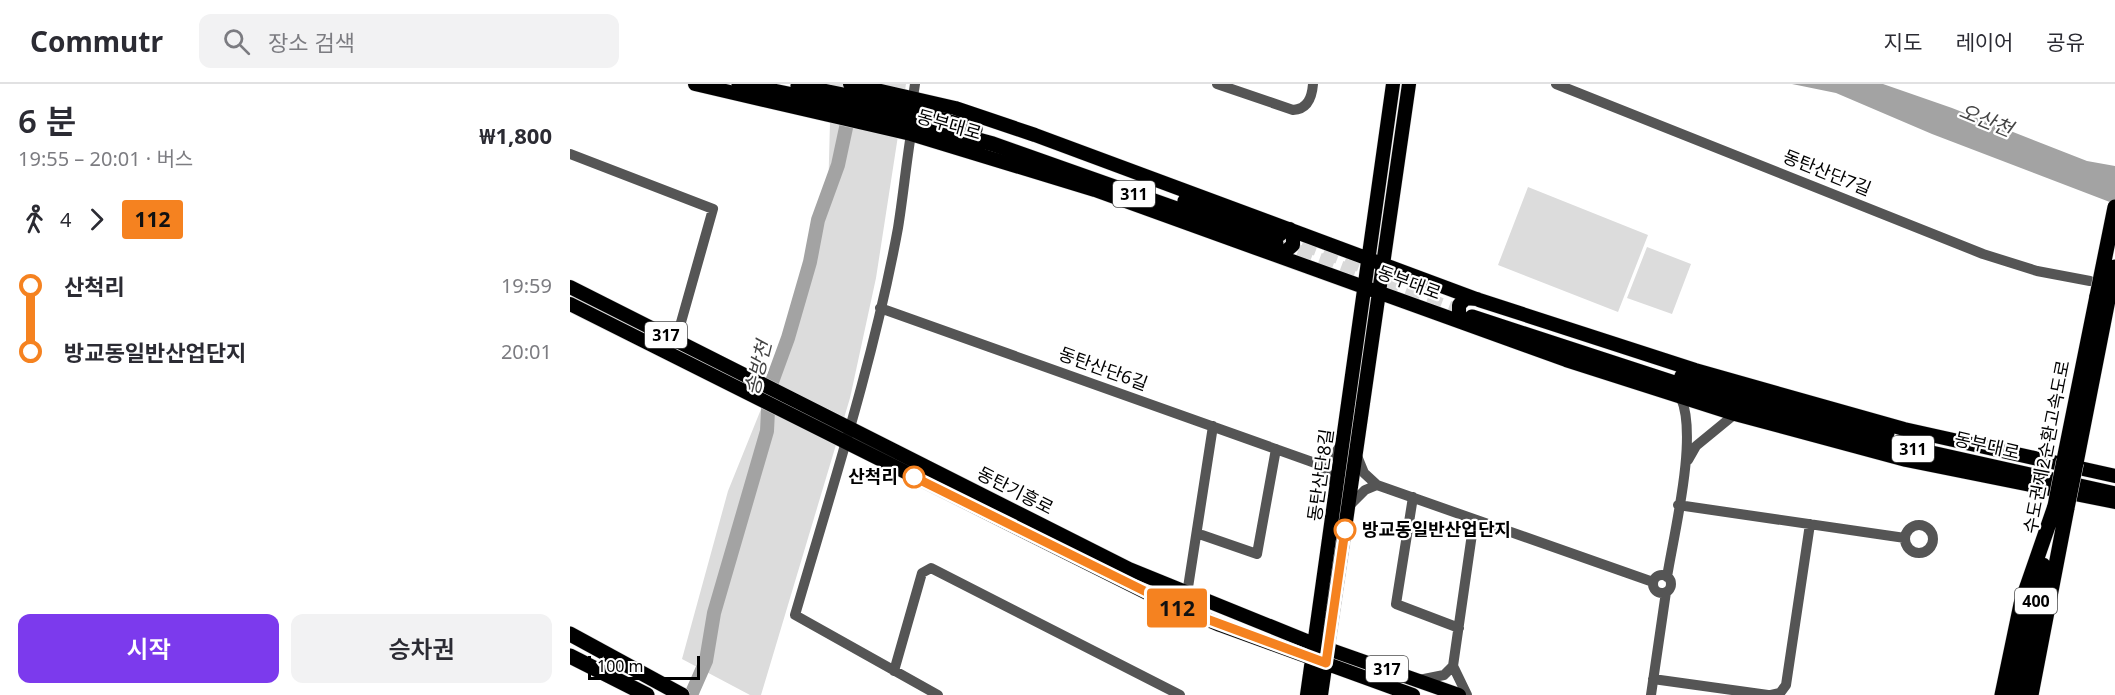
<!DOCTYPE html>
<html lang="ko">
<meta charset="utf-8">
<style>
:root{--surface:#fff;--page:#f2f2f3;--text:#2b2b33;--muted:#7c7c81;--line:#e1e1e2;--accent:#7c3aed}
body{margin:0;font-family:"Noto Sans","Noto Sans KR",sans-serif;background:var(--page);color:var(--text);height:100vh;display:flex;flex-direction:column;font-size:22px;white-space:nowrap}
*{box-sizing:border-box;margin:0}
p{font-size:20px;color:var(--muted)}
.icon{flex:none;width:33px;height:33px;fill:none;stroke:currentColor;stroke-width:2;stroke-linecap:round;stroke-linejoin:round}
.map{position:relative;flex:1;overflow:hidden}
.panel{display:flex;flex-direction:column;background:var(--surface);width:570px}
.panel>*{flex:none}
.badge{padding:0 12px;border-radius:4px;font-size:21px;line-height:39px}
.scale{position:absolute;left:18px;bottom:15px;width:112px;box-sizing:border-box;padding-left:6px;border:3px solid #000;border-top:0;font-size:16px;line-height:21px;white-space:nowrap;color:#000;-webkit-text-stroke:4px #fff;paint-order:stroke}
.map>.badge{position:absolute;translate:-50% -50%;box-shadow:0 0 0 3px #fff}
.legs{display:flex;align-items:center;gap:9px;height:66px;padding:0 18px;font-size:20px}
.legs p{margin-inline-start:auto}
.headline{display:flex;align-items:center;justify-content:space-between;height:102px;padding:0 18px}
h1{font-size:33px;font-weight:600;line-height:45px}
.button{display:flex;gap:12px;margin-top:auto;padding:12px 18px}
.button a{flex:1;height:69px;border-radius:12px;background:var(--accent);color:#fff;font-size:24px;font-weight:600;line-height:69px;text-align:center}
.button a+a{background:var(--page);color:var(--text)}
ul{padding:0 18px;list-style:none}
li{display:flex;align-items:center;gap:21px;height:66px;font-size:22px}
li i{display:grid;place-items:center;width:9px;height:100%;margin:0 8px;background:currentColor}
li i::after{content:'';width:15px;height:15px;margin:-8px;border:4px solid;border-radius:50%;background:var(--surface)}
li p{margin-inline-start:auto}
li:first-child i{background:linear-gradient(#0000 50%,currentColor 0)}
li:last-child i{background:linear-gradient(currentColor 50%,#0000 0)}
header{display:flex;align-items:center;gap:36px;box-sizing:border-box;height:84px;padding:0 30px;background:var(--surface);border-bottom:2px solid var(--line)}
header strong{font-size:28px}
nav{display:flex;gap:33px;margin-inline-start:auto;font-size:21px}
.search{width:420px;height:54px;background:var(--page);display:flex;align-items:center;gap:15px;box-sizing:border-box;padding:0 21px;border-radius:12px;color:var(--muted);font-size:22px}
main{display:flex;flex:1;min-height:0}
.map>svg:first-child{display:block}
.green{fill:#dcdcdc}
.water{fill:#a3a3a3}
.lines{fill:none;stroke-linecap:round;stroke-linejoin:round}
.river{stroke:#a3a3a3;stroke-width:14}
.highway-tunnel{stroke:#d9d9d9;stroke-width:15;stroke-dasharray:15 8;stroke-linecap:butt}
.major-casing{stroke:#dbdbdb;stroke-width:15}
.highway-casing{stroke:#dbdbdb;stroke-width:16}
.minor{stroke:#555;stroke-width:10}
.major{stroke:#000;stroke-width:14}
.highway{stroke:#000;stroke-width:15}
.highway-bridge-casing{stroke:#dbdbdb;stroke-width:16;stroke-linecap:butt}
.highway-bridge{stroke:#000;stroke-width:15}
.line-1-casing{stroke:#fff;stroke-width:14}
.line-1{stroke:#f58220;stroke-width:9}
.stop-1-dot{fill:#fff;stroke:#f58220;stroke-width:3}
.labels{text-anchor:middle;stroke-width:4.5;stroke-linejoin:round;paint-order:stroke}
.shield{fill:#fff;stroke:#4c4c4c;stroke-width:1.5}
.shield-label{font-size:16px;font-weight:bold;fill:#000}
.street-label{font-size:18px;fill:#000;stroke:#fff}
.stop-label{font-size:18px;font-weight:bold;fill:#000;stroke:#fff;text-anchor:end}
.water-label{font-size:20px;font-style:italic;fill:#444;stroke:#fff}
</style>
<header>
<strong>Commutr</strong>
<div class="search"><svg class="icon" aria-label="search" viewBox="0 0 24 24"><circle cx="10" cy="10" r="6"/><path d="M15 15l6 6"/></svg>장소 검색</div>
<nav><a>지도</a><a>레이어</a><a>공유</a></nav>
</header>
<main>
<section class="panel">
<div class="headline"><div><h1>6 분</h1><p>19:55 – 20:01 · 버스</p></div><b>₩1,800</b></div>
<div class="legs"><svg class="icon" aria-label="walk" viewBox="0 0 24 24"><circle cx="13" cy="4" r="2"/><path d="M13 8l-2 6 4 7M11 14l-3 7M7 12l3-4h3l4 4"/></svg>4<svg class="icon" aria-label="forward" viewBox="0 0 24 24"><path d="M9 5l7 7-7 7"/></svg><b class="badge" style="background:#f58220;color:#111">112</b></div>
<ul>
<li><i style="color:#f58220"></i><b>산척리</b><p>19:59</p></li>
<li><i style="color:#f58220"></i><b>방교동일반산업단지</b><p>20:01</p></li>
</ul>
<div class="button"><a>시작</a><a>승차권</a></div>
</section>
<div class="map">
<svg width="1545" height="611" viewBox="0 0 1545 611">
<rect width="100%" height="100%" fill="#fff"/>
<path class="green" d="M261,0H336L306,194L280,314L191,611H180L112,575L158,407L204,293L258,113Z
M958,103L1078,151L1048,228L928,181Z
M1077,163L1121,180L1102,230L1057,214Z"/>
<path class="water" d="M1222,0H1313L1382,24L1517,77L1545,82V120L1362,50L1266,9Z"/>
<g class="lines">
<path class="river" d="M121,611L136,577L144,529L197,347L199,306L218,254L240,178L248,136L268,81L280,25"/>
<path class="highway-tunnel" d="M711,151L804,186
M706,160L900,232"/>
<defs>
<path id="major" d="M125,0L341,50L525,106L996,276L1165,330L1336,376L1545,418
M280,0L385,24L465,51L909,216L1125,286L1334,345L1545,392
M710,172L723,161V150L720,145
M0,203L559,485L744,560L889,611
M0,220L589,515L650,541L843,611
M894,239L889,231V221L896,214L907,215
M737,611L823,0
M751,611L839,0"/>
<path id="highway" d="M169,0L301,27L423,60L706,160
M228,2L313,19L405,45
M389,52L408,69
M615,117L710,150
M902,233L1144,312L1290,353L1545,410
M1112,292L1317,349
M1494,376L1527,212
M1506,379L1538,216
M0,550L112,611
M0,572L77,611
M1432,611L1451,520L1485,422
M1447,611L1473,481
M1461,611L1497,424"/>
</defs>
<use href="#major" class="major-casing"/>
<use href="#highway" class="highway-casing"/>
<path class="minor" d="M647,0L723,26C738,25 742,13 743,0
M986,0L1413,170L1467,187L1520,197
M343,13L345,0
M341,50C336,81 333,113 328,144C304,275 262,404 225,531L368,611
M0,70L143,125L106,256
M310,224L745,379L754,385L767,402
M787,372L794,389L807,401L1083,498
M1118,376L1126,362L1165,330
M745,379L765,370L772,359
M843,413L826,520L889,544
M1108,421L1335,454
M779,422L795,406L807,401
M1335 455a14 14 0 1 1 28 0a14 14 0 1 1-28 0Z
M632,451L687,470L706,365
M1083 500a9 9 0 1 1 18 0a9 9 0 1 1-18 0Z
M1097,493C1104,449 1128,353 1111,314
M617,510L643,342
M324,587L352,489L361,484L610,611
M1083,595L1198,611
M849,596L874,591L883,582
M897,611L883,582L904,436
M1081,611L1096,508
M1201,611L1210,609L1216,601L1240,440"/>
<use href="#major" class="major"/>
<use href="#highway" class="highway"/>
<defs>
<path id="highway-bridge" d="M1527,212L1545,123
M1538,216L1545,183
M1485,422L1494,376
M1497,424L1506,379"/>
</defs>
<use href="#highway-bridge" class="highway-bridge-casing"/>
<use href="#highway-bridge" class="highway-bridge"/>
</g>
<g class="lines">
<defs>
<path id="line-1" d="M344,393L615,527L756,579L775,446"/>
</defs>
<use href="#line-1" class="line-1-casing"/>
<use href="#line-1" class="line-1"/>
</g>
<g class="stop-1-dot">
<circle cx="344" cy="393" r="10"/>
<circle cx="775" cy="446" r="10"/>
</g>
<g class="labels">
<g class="shield">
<rect x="543" y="97" width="42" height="26" rx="4.5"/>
<rect x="75" y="238" width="42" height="26" rx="4.5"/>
<rect x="1322" y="352" width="42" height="26" rx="4.5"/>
<rect x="1445" y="504" width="42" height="26" rx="4.5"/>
<rect x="796" y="572" width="42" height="26" rx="4.5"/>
</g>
<g class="shield-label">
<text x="564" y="116">311</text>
<text x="96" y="257">317</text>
<text x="1343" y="371">311</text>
<text x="1466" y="523">400</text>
<text x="817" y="591">317</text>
</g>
<g class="street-label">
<text transform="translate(379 41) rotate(16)" y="6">동부대로</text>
<text transform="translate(1257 89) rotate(22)" y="6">동탄산단7길</text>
<text transform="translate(839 199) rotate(20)" y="6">동부대로</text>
<text transform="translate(533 285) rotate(20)" y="6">동탄산단6길</text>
<text transform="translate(1417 362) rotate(13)" y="6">동부대로</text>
<text transform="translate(1477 363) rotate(-79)" y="6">수도권제2순환고속도로</text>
<text transform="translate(751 391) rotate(-82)" y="6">동탄산단8길</text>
<text transform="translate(445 407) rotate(27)" y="6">동탄기흥로</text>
</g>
<g class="stop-label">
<text x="328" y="399">산척리</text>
<text x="792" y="452" text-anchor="start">방교동일반산업단지</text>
</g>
<g class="water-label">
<text transform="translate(1416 36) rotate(22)" y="7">오산천</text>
<text transform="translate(188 284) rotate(-76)" y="7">송방천</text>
</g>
</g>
</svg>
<div class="scale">100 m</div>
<b class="badge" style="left:607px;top:524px;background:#f58220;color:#111">112</b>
</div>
</main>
